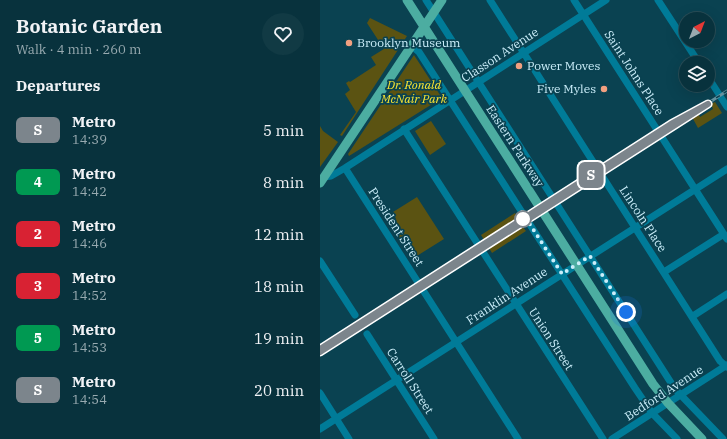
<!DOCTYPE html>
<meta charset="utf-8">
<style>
:root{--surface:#08323d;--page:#113a44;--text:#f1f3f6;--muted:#98aab0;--line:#294d57}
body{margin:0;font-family:"IBM Plex Serif",serif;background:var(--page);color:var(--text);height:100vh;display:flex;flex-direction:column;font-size:15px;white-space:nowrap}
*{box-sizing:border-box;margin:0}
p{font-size:13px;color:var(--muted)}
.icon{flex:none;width:22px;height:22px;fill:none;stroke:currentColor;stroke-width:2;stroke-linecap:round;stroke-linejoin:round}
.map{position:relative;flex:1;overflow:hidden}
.sheet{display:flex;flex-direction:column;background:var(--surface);width:320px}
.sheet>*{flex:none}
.badge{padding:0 8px;border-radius:6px;font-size:14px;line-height:26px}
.needle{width:26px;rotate:42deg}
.controls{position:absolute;left:359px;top:12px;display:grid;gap:8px}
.controls a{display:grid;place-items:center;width:36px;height:36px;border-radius:50%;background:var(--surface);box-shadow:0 4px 16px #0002,0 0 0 1px var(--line);font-size:20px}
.you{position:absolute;width:20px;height:20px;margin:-10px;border:3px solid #fff;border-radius:50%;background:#1a73e8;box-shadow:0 0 0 6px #1a73e833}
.map>.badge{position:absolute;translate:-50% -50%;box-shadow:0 0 0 2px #fff}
h2{padding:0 16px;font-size:15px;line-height:36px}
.round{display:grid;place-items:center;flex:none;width:42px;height:42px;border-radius:21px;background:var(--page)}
.head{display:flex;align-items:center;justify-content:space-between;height:68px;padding:0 16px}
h1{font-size:19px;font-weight:800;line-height:30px}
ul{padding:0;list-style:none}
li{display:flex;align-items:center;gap:12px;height:52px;padding:0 16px}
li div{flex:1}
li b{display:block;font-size:15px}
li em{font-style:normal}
li .badge{min-width:44px;font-weight:700;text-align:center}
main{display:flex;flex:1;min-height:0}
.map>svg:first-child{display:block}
.green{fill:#5b5312}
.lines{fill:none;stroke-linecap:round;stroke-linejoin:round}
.minor{stroke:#007b98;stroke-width:7}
.major{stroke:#4cada1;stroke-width:9}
.rail-casing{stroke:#6593a1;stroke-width:3}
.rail{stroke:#0a4251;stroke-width:1.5;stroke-dasharray:4.5;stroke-linecap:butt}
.line-casing{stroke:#fff;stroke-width:9}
.line{stroke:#7c858c;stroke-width:6}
.walk{stroke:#cbeefa;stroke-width:4;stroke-dasharray:0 7.2}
.poi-dot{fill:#f2a080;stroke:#0a4251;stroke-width:1.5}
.stop-dot{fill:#fff;stroke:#7c858c;stroke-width:2}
.labels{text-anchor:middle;stroke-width:3.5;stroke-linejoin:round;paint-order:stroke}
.poi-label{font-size:12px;fill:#cbeefa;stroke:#0a4251;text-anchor:start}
.street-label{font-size:12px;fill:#cbeefa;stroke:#0a4251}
.park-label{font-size:12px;font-style:italic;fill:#fce632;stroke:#0a4251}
</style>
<main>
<section class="sheet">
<div class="head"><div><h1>Botanic Garden</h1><p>Walk · 4 min · 260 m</p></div><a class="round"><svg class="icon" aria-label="heart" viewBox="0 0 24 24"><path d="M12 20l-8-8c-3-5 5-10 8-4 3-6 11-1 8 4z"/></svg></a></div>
<h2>Departures</h2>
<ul>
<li><span class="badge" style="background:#7c858c;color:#fff">S</span><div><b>Metro</b><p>14:39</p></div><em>5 min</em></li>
<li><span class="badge" style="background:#009952;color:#fff">4</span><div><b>Metro</b><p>14:42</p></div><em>8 min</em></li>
<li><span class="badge" style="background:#d82233;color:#fff">2</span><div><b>Metro</b><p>14:46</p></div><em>12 min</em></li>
<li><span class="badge" style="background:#d82233;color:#fff">3</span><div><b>Metro</b><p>14:52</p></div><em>18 min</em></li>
<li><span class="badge" style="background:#009952;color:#fff">5</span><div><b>Metro</b><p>14:53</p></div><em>19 min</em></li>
<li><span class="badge" style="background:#7c858c;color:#fff">S</span><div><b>Metro</b><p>14:54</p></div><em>20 min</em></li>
</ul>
</section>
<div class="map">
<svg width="407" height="439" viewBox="0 0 407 439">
<rect width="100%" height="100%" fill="#0a4251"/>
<path class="green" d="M50,18L87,36L22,136L20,135L36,112L25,94L30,90L26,83L29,81L30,82L56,65L51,57L64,49L47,23Z
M94,55L122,98L29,156L28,154Z
M395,102L402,113L378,128L372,117L378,113L380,117L393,109L391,104Z
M111,121L126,144L110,155L95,131Z
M0,126L3,131L18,142L0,167Z
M97,197L124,239L92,259L70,223L76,219L73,212Z
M195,213L201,223L197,227L198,228L203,227L206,231L172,253L161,235Z"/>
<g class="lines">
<path class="minor" d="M106,0L355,389L403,439
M170,0L400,361L407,367
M254,0L407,239
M338,0L379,63
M92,46L99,52L315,388L332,413L357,439
M388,77L407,107
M84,129L283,439
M25,168L198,439
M4,177L11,176L25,168L286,0
M0,261L35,315
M344,272L404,234
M373,316L407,294
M47,334L114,439
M0,393L29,439
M0,429L407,169
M292,439L407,365"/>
<path class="major" d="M87,0L333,384L348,403L382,439
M0,183L122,0"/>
<defs>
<path id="rail" d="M237,200L407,91
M37,328L155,253"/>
</defs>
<use href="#rail" class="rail-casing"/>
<use href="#rail" class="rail"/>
</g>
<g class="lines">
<defs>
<path id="line" d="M0,349L351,124L388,104L0,352"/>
</defs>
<use href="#line" class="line-casing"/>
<use href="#line" class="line"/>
<path class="walk" d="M203,219L202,212L242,274L270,256L306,312"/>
</g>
<g class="poi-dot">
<circle cx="29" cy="43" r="4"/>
<circle cx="199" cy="66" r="4"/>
<circle cx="284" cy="89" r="4"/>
</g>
<circle class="stop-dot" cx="203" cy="219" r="8"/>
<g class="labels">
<g class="poi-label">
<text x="37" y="47">Brooklyn Museum</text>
<text x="207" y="70">Power Moves</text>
<text x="276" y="93" text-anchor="end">Five Myles</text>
</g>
<g class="street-label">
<text transform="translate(180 55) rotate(-33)" y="4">Classon Avenue</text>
<text transform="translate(314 73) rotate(57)" y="4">Saint Johns Place</text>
<text transform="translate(195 146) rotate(57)" y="4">Eastern Parkway</text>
<text transform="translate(323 219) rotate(57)" y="4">Lincoln Place</text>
<text transform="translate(76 227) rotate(57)" y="4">President Street</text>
<text transform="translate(187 296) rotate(-33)" y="4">Franklin Avenue</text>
<text transform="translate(231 339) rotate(57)" y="4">Union Street</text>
<text transform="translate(90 381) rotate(57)" y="4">Carroll Street</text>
<text transform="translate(344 393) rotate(-33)" y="4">Bedford Avenue</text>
</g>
<g class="park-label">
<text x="94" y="89">Dr. Ronald<tspan x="94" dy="14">McNair Park</tspan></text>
</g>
</g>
</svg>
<div class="controls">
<a><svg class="needle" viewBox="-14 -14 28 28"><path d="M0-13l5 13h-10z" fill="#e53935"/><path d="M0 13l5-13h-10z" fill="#98aab0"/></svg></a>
<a><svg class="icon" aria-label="layers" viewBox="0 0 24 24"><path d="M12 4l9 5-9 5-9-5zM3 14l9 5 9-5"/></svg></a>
</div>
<div class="you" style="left:306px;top:312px"></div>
<b class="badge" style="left:271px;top:175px;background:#7c858c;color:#fff">S</b>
</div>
</main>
